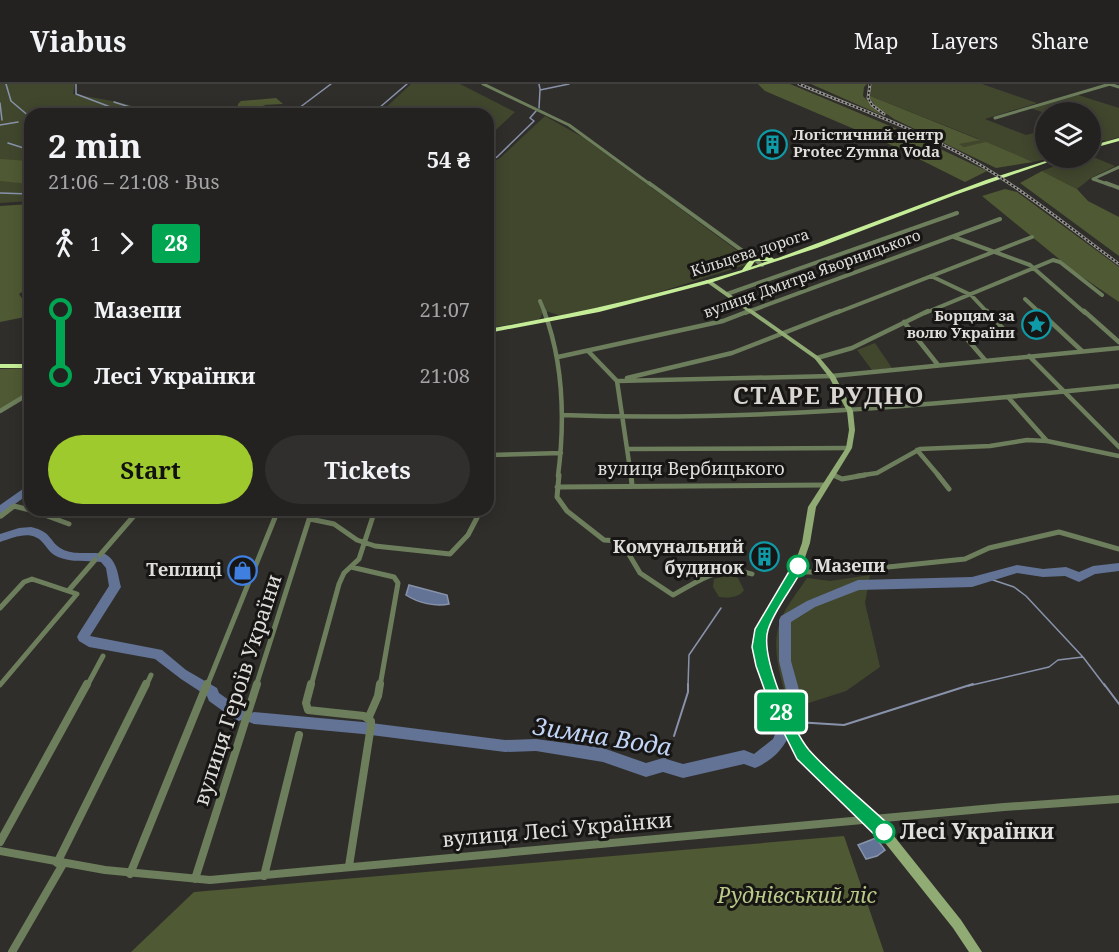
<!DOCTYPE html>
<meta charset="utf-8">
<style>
:root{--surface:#242220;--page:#302f2d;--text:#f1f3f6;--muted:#a3a4a5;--line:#413f3e;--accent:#9fca2e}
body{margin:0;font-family:"Noto Serif",serif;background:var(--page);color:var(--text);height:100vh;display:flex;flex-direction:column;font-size:22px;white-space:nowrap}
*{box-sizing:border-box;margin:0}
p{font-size:20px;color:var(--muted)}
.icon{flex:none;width:33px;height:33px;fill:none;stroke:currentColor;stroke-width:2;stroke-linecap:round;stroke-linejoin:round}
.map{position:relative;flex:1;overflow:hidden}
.side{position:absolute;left:24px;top:24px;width:470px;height:408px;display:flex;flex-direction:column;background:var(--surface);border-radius:18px;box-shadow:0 3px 15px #0003,0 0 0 2px var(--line)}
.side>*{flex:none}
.badge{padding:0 12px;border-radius:4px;font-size:21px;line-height:39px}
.tools{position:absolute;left:1035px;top:18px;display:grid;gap:12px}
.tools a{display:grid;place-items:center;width:66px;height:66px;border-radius:50%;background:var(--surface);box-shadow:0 3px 15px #0003,0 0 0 2px var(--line);font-size:30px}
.map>.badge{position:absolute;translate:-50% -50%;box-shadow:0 0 0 3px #fff}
.legs{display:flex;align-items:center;gap:9px;height:66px;padding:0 24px;font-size:20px}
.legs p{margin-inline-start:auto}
.overview{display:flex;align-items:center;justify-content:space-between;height:102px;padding:0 24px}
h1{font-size:33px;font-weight:700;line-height:45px}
.action{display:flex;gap:12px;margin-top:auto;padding:12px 24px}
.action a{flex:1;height:69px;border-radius:36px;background:var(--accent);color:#111;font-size:24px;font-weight:700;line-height:69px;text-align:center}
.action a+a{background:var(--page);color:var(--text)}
ul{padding:0 24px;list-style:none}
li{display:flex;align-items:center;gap:21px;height:66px;font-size:22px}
li i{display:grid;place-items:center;width:9px;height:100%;margin:0 8px;background:currentColor}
li i::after{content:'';width:15px;height:15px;margin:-8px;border:4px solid;border-radius:50%;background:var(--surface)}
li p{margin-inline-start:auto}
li:first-child i{background:linear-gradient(#0000 50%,currentColor 0)}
li:last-child i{background:linear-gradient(currentColor 50%,#0000 0)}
header{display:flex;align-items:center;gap:36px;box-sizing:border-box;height:84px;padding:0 30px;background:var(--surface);border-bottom:2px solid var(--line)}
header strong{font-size:28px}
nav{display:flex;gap:33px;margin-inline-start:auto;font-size:21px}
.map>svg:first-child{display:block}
.green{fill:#41472d}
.forest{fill:#4f5933}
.water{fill:#627396;stroke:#8893ab;stroke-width:1.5}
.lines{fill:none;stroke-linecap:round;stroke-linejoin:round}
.stream-far1{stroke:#8893ab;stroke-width:1.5}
.stream{stroke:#8893ab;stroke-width:2}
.river{fill:#627396;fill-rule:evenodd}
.street-far4{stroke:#6d7e5c;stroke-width:3}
.street-far3{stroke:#6d7e5c;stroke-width:4}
.street-far2{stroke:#6d7e5c;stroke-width:4.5}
.street-far1{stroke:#6d7e5c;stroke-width:5}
.street{stroke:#6d7e5c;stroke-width:8}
.secondary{fill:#91ab75;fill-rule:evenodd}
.highway{fill:#c5ed98;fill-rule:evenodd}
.rail-casing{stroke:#93928f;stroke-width:3}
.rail{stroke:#171614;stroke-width:1.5;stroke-dasharray:2;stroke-linecap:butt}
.line-1{fill:#00a651;stroke:#fff;stroke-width:1.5}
.stop-1-dot{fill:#fff;stroke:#00a651;stroke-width:3}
.labels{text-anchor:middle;stroke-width:6;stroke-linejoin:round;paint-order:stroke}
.far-poi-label{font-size:15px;font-weight:bold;fill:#dfdedb;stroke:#171614;text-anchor:start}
.far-street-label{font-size:15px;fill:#dfdedb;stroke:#171614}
.street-label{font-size:18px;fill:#dfdedb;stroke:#171614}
.poi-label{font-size:18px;font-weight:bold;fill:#dfdedb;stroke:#171614;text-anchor:end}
.stop-label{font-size:18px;font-weight:bold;fill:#dfdedb;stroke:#171614;text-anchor:start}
.near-street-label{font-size:21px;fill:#dfdedb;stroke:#171614}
.near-stop-label{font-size:21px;font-weight:bold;fill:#dfdedb;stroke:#171614;text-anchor:start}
.near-park-label{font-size:21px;font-style:italic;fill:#b9c989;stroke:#171614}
.district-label{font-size:24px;font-weight:bold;letter-spacing:1.5px;fill:#d9d6d1;stroke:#171614}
.near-water-label{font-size:24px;font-style:italic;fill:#c2d4f7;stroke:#171614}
</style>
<header>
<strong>Viabus</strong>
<nav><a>Map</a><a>Layers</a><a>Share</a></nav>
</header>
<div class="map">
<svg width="1119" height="868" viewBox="0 0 1119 868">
<rect width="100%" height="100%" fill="#302e2a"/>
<path class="green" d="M0,0H75L73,10L118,18L161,30H30V117L0,119Z
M411,0H460L515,28L488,53V30H379Z
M872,0H982L1037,19L985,35L1026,51L1045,46L1046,74H1051L1033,78L986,59L964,63L958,60L979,55L868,11L867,9Z
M1078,11L1119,24V53L1106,57L1091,54V47L1094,46L1091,44L1090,28L1045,29L1030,24Z
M545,32L584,54L746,173L748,178L746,181L640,214L561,232L543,226L541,233L538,236L488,244V81L500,74Z
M1091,72L1115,82L1091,94L1077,105L1042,87L1076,74Z
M875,259L892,284L872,286L857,266Z
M730,491L738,494L744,506C739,514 728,514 719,513L713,503L714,495Z
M870,491L865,519L880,583L846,607L790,625C782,598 770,565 780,538C785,523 798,508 807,494L830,497Z"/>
<path class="forest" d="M758,0H790L902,47L987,87L965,98L887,59L765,7Z
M811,0H867L864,3L863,12L881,31Z
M868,11L980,56L959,60L964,63L986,58L1033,78L996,84L894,35L875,22Z
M276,14L283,20L263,21L282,28L316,30H260L257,28L260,25L258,23H253L256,26L252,28L254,30L237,28L238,20L241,17Z
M0,75L29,77L30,100L0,97Z
M1042,87L1077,105L1088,117L1119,133V172L1020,99Z
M1005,105L1017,108L1119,183V218L1075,188L982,112Z
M30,120V203L19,210L30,226V232L0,238V122Z
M30,284V309L0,326V285Z
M844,752L884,868H131L194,808Z"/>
<path class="water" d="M409,501L447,511L449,520C436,523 418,519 406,511Z
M876,754L885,766L877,772L866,775L858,761Z"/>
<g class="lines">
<path class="stream-far1" d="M6,0L11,17L30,33
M76,0V10L129,30
M539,0L540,5
M114,18L152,30
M0,19L2,36
M539,24L540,6L569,0
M291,30L331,0
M372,30L407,0
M0,41L18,38
M8,59L30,66
M488,78L497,73L534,37L530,34L536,27
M0,109L30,110
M987,494L1014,503L1026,512L1082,572
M688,602L689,571L721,524
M968,602L1049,583L1058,576L1083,573L1105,602"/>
<path class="stream" d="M1104,600L1119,620
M796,638L844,641L973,600
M674,652L688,608V600
M663,681L672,658"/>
<path class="river" d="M30,400V409L0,431V421Z
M31,443C53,448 48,457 62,465C74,472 91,467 105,470C117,476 118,491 121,503L90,552L162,566L186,586L217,604L219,609L244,627L246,631L244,635L239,637L234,635L209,617L207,612L181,595L155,575L89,563L79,557L77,553L79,549L109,502L106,484L101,478C87,476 72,479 58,473C51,470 49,466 44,460C32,445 16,453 0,458V450L19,444Z
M1119,479V487L1095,490L1079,498L1065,492L1043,493L1017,489L972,503L859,506L815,523L791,538V577L806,631L801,642L791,647C784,665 773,676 755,684L744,680L683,694L663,688L646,693L603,678L536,667L505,668L363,650L254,640L249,638L247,634L249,630L254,628L363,638L505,656L536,655L603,664L646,679L663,674L683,680L744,666L754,670L773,655L780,639L791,634L792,631L779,577V536L781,532L807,517L858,496L972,493L1017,481L1043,485L1066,483L1079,488L1093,482Z"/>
<path class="street-far4" d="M483,0L569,41L651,101
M1109,0L1119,3
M995,34L1110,0
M1093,95L1119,83
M1093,95L1110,101"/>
<path class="street-far3" d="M649,99L762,181
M1106,99L1119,104
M954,153L1030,181L1085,229
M931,192L971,211L988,229
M727,210L957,129
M1025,215L1040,229
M540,217L545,229
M939,223L944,229
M745,229L1000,135
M836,229L1032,153
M925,229L1053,176L1060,178L1102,211"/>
<path class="street-far2" d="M544,227C564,280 565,337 558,392
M943,227L985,276
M987,227L1008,250
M1039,227L1082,267
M1084,227L1119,258
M904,238L938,281
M589,268L617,297L631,392
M1029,272L1119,363
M558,273L723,237L749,227
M817,274L852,264L928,227
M627,294L732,269L840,227
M617,297L832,292L1119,264
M1008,313L1047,357
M0,327L30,309
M562,331C749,338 933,321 1119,302
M488,347L492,350L488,389
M628,365L849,364
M917,366L939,392
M488,371L561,369
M833,391L836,392
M857,392L877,389L920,365L990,362L1027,356L1047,357L1119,372"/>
<path class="street-far1" d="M559,391L557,413L567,427L604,456L618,457L624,462L640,489L673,511C699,497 722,479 752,490
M631,391L632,401
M833,391L842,395L865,391
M938,391L949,405
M557,403L826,401
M31,426L69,440
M1,432L14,422L30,426
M310,435L334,440L357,456L375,462L450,470L468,451L481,426
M100,471L139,426
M351,483L394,493L398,499L380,602
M796,488H840L965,475L989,464L1059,448L1119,465
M69,506L95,476
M0,524L24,498L32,495L77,510L0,601
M87,602L103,572
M146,602L151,591
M207,602L278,426
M256,602L312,426
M311,602L339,500L344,489L359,475L375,426"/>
<path class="street" d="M311,600L306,619L308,626L364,632L371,637V644
M368,635L378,612L380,600
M0,758L87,600
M0,767L105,786L210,796L1004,723L1119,715
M57,779L146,600
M349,782L370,648
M130,790L207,600
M264,792L299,651
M195,795L257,600
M12,868L63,780"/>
<path class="secondary" d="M706,196H710L819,273L835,292L853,327L855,346L852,364L816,423L810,459L800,488L765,546L762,563L781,620L806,667L878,732L961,836L982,868H969L953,844L870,740L800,673L772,621L754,563L757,545L792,487L802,459L808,423L846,364L849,346L847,327L829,293L815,275L706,198Z"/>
<path class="highway" d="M1119,54V57L1090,65V62Z
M1055,74H1060L955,111L817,164L710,199L599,228L488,249V245C574,230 658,211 742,186L751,174L771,173L774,175L778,174L986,96ZM755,177H768L751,183Z
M0,280H30V284H0Z"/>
<defs>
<path id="rail" d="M799,0C856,24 916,45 970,75C1023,105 1070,144 1119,180
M870,0L868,14L872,21L884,30"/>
</defs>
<use href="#rail" class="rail-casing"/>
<use href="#rail" class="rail"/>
</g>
<path class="line-1" d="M798,477L804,482C794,502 774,526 768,546C760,572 792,646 809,666C833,693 864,717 890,742L892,748L890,754L884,756L878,754L797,675L770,621L756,582L752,563L755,545L794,479Z"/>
<defs>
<symbol id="building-ring" viewBox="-11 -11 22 22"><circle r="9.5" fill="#171614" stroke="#0f9aa8" stroke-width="1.5"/><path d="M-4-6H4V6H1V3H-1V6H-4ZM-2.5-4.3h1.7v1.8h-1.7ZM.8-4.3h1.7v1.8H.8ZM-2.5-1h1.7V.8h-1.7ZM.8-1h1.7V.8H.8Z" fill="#0f9aa8"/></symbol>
<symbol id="sight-ring" viewBox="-11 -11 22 22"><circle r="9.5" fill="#171614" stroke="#0f9aa8" stroke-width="1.5"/><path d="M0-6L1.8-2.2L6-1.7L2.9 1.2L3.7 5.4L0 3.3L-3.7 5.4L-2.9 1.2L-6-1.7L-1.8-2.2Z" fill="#0f9aa8"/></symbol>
<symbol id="shop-ring" viewBox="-11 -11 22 22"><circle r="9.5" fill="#171614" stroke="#3f7fe0" stroke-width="1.5"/><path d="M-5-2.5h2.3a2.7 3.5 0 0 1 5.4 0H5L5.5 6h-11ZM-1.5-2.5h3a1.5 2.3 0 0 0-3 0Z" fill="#3f7fe0"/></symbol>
</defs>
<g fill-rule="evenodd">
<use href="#building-ring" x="756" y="44" width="33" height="33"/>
<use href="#sight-ring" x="1020" y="224" width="33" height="33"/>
<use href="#building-ring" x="748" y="456" width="33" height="33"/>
<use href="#shop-ring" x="226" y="470" width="33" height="33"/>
</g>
<g class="stop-1-dot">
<circle cx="798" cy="482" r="10"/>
<circle cx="884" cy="748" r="10"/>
</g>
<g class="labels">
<g class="far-poi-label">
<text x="793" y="56">Логістичний центр<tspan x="793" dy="17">Protec Zymna Voda</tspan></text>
<text x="1015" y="237" text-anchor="end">Борцям за<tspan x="1015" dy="17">волю України</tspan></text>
</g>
<g class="far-street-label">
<text transform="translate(750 169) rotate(-18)" y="5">Кільцева дорога</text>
<text transform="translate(812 190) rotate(-20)" y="5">вулиця Дмитра Яворницького</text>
</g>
<g class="street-label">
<text x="691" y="391">вулиця Вербицького</text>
</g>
<g class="poi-label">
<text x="744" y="469">Комунальний<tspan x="744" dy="21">будинок</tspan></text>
<text x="222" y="492">Теплиці</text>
</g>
<g class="stop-label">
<text x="814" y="488">Мазепи</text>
</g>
<g class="near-street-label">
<text transform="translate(238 606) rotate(-72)" y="7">вулиця Героїв України</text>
<text transform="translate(557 746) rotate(-5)" y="7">вулиця Лесі Українки</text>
</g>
<g class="near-stop-label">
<text x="900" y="755">Лесі Українки</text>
</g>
<g class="near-park-label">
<text x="797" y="819">Руднівський ліс</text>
</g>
<g class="district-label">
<text x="829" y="320">СТАРЕ РУДНО</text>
</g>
<g class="near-water-label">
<text transform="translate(602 653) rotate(9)" y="8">Зимна Вода</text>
</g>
</g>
</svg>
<div class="tools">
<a><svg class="icon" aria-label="layers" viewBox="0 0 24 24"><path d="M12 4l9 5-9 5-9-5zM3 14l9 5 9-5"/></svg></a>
</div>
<b class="badge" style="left:781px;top:628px;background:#00a651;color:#fff">28</b>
<section class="side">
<div class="overview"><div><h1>2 min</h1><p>21:06 – 21:08 · Bus</p></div><b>54 ₴</b></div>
<div class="legs"><svg class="icon" aria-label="walk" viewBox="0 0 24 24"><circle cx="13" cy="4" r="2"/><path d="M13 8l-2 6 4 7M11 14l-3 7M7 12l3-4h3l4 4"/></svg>1<svg class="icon" aria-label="forward" viewBox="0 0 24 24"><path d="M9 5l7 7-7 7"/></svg><b class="badge" style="background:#00a651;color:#fff">28</b></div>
<ul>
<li><i style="color:#00a651"></i><b>Мазепи</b><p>21:07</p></li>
<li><i style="color:#00a651"></i><b>Лесі Українки</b><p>21:08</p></li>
</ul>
<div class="action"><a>Start</a><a>Tickets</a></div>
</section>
</div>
